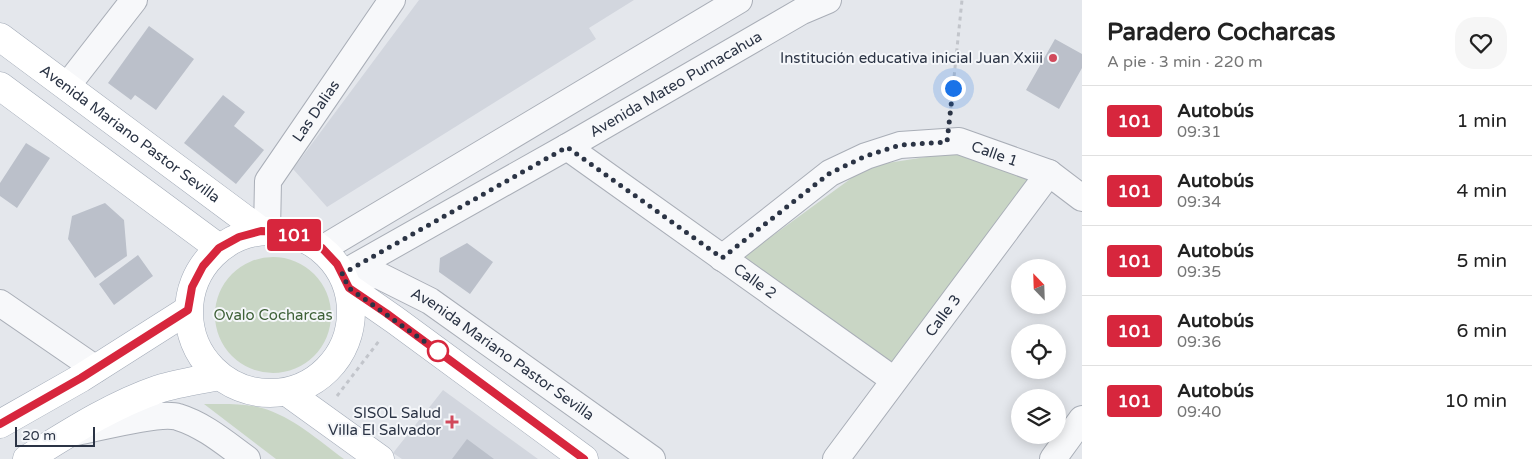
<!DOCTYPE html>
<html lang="es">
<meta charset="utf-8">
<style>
:root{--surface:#fff;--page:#f6f6f6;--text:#222;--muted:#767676;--line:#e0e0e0}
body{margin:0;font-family:"Varela Round",sans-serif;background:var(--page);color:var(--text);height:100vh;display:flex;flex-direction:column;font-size:19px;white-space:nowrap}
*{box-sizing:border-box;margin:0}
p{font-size:16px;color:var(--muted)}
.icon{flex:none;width:28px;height:28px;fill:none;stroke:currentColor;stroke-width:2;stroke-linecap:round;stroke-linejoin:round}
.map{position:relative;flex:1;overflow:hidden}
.side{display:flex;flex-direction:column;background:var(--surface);width:450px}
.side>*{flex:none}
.badge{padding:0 10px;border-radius:4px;font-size:18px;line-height:32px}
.needle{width:32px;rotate:337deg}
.controls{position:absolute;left:1011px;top:259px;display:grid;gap:10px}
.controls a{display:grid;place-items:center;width:55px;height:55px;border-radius:50%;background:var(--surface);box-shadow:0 2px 12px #0003;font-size:25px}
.scale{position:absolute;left:15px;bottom:12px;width:80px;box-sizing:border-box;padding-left:5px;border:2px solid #2b3445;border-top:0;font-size:14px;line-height:18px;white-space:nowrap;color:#2b3445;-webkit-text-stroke:4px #f4f6f9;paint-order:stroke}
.you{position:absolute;width:25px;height:25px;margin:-12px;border:4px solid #fff;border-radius:50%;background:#1a73e8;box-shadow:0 0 0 8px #1a73e833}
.map>.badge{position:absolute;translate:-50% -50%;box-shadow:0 0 0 2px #fff}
.round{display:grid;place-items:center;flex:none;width:52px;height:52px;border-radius:20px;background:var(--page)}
.summary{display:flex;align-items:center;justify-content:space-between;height:85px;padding:0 25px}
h1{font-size:24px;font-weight:700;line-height:38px}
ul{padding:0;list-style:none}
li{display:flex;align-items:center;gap:15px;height:70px;padding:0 25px;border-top:1px solid var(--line)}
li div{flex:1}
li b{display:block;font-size:19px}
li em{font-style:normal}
li .badge{min-width:55px;font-weight:700;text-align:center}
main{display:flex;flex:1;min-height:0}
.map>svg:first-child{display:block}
.built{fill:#d2d6de}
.green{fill:#c9d6c5}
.building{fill:#bbc0ca}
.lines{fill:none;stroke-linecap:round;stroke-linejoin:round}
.minor-casing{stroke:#a9aeb7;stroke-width:28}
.major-casing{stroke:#a3abb8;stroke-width:29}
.path{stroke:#c2c5cb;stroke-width:3;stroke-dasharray:4 4;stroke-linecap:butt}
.minor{stroke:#f7f8fa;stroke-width:26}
.major{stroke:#fff;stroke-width:28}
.line-casing{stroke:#fff;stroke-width:11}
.line{stroke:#d7263d;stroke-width:8}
.walk{stroke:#2b3445;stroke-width:5;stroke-dasharray:0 9}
.poi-dot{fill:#d1495b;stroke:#f4f6f9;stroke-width:2}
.stop-dot{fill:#fff;stroke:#d7263d;stroke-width:2.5}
.labels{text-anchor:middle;stroke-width:4;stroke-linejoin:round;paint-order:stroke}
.poi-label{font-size:15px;fill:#2b3445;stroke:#f4f6f9;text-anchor:end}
.street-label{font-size:15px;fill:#2b3445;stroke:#f4f6f9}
.park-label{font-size:15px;fill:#3f6138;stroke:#f4f6f9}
</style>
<main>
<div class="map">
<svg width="1082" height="459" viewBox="0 0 1082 459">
<rect width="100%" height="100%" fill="#e4e7ec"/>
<path class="built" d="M419,0H634L589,28L596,39L327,207L293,169Z
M443,390L538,459H402L393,453Z"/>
<path class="green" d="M952,153L1030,179L888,367L742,258L868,166Z
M215 315a58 58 0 1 1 116 0a58 58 0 1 1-116 0Z
M204,404C223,404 243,403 262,408C293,417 318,440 344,459H276Z"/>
<path class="building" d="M149,26L194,59L156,110L135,95L131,100L108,83Z
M1055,39L1082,54V68L1059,109L1026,90Z
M223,95L245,112L234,126L264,150L236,184L184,143Z
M26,143L50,158L17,208L0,196V183Z
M105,203L124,220L127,256L95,278L68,239L72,216Z
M467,243L493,262L470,294L439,272L440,258Z
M138,255L153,276L114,305L99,284Z
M467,439L494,459H452Z"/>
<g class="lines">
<defs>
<g id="minor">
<path d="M67,86L134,0"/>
<path id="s1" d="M567,147L894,380"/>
<path id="s2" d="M267,231L268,181L392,0"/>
<path d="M322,249L739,0"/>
<path id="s3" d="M722,258L830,173L866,156L900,145L959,141L1049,173L1082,198"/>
<path id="s4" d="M342,274L567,147L802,11L828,0"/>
<path id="s5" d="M344,278L378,275L430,301L652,459"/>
<path d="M0,303L96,369"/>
<path d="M77,432C98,428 160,411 178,417C204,425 225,443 247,459"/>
<path id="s6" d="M836,459L1049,173"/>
<path d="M1053,459L1082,419"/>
</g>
<g id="major">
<path id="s7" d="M0,37L261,231"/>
<path d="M0,86L219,248"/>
<circle cx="270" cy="312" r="81"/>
<path d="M349,288L395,320L584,459"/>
<path d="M287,392L380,459"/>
<path d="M0,424L81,378L188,310"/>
<path d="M27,459C69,433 112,405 159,389C178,383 200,380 219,376"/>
</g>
</defs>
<use href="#minor" class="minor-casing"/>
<use href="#major" class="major-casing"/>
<path class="path" d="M950,116L962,0
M337,396L379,341"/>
<use href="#minor" class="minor"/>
<use href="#major" class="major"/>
</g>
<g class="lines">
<defs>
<path id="line" d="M0,424L81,378L188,310L192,287L203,266L219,248L239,237L261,231L283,232L304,238L322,248L337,264L349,288L386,313L584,459"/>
</defs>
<use href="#line" class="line-casing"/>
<use href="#line" class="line"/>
<path class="walk" d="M438,351L442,354L349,288L342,274L567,147L722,258L830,173L866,156L900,145L947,142L953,88"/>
</g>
<g class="poi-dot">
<circle cx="1053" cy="58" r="5"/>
<path d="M449.5 414.5h5v5h5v5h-5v5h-5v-5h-5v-5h5z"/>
</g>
<circle class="stop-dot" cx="438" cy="351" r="10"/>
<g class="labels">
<g class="poi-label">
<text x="1043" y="63">Institución educativa inicial Juan Xxiii</text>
<text x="441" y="418">SISOL Salud<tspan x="441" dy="17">Villa El Salvador</tspan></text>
</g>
<g class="street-label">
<text dy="5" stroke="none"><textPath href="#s4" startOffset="384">Avenida Mateo Pumacahua</textPath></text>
<text dy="5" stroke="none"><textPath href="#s2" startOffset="135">Las Dalias</textPath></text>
<text dy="5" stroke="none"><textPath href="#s7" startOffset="162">Avenida Mariano Pastor Sevilla</textPath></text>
<text dy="5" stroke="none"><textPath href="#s3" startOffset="310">Calle 1</textPath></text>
<text dy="5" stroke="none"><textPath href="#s1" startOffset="231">Calle 2</textPath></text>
<text dy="5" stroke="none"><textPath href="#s6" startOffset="179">Calle 3</textPath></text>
<text dy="5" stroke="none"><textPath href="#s5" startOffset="182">Avenida Mariano Pastor Sevilla</textPath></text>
</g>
<g class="park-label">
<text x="273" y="320">Ovalo Cocharcas</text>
</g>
</g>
</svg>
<div class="controls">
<a><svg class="needle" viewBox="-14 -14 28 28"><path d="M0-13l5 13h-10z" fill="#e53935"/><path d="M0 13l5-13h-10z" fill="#767676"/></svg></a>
<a><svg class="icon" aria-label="locate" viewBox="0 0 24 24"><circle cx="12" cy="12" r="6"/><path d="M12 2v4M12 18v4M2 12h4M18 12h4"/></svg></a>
<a><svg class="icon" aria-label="layers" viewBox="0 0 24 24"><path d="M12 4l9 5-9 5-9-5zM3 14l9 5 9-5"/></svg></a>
</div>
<div class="scale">20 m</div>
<div class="you" style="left:953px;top:88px"></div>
<b class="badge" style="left:294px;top:235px;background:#d7263d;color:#fff">101</b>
</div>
<section class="side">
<div class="summary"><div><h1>Paradero Cocharcas</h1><p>A pie · 3 min · 220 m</p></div><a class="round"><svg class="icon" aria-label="heart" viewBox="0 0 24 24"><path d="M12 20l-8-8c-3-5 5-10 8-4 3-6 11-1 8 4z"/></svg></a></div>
<ul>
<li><span class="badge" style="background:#d7263d;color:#fff">101</span><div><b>Autobús</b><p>09:31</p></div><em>1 min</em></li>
<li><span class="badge" style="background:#d7263d;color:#fff">101</span><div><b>Autobús</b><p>09:34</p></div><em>4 min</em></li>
<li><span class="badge" style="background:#d7263d;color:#fff">101</span><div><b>Autobús</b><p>09:35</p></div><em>5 min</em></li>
<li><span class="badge" style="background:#d7263d;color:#fff">101</span><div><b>Autobús</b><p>09:36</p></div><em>6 min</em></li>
<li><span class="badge" style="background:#d7263d;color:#fff">101</span><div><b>Autobús</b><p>09:40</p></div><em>10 min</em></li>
</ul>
</section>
</main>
